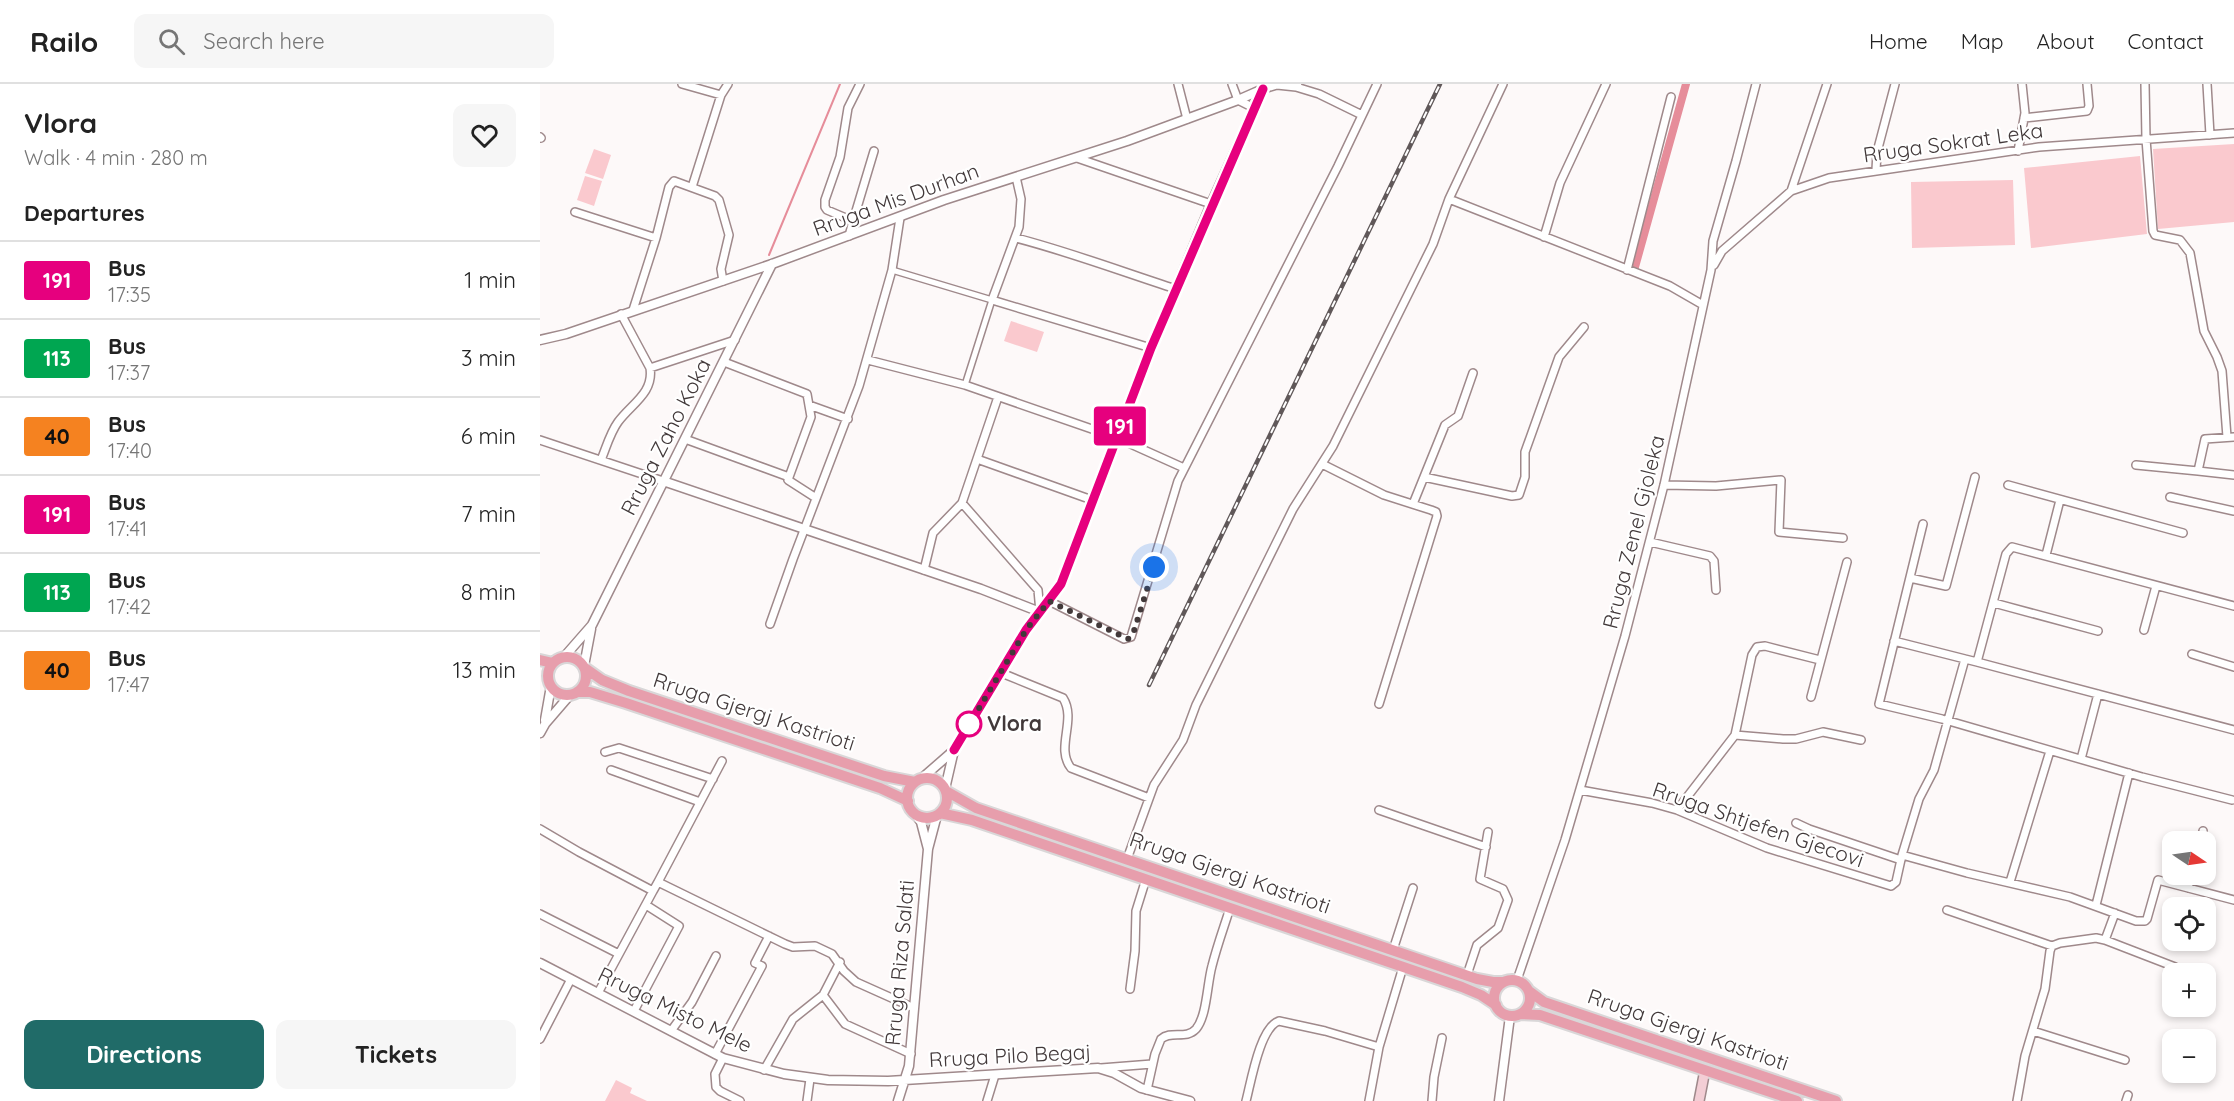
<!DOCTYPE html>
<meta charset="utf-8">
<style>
:root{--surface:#fff;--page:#f6f6f6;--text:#222;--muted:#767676;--line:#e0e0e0;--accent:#206b68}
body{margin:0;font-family:Quicksand,sans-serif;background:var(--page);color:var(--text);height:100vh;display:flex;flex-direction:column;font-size:22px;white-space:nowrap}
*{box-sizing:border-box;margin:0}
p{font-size:20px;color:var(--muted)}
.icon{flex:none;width:33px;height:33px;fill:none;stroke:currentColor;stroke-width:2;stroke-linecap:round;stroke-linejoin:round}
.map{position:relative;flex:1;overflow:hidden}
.drawer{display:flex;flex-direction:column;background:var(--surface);width:540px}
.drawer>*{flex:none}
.badge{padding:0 12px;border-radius:4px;font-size:21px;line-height:39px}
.needle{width:39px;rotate:103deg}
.buttons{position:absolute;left:1622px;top:747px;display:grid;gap:12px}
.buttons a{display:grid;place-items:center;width:54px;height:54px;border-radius:12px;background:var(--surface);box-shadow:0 3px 9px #0003;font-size:30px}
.you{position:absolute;width:30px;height:30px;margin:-15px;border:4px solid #fff;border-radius:50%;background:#1a73e8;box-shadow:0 0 0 9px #1a73e833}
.map>.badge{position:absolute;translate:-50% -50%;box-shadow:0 0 0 3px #fff}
h2{padding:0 24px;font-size:22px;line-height:54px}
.round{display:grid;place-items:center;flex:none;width:63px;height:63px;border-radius:12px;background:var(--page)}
.head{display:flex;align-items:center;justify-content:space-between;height:102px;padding:0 24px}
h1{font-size:28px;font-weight:700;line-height:45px}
.button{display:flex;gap:12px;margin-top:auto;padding:12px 24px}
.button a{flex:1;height:69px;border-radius:12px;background:var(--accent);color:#fff;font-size:24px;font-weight:700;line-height:69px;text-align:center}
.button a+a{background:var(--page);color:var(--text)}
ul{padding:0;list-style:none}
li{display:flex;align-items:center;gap:18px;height:78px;padding:0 24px;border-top:2px solid var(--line)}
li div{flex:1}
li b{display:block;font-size:22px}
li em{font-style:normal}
li .badge{min-width:66px;font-weight:700;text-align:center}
header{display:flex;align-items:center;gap:36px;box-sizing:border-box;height:84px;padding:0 30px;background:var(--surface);border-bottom:2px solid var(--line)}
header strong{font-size:28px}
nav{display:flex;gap:33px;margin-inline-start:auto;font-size:21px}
.search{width:420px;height:54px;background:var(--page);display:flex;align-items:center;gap:15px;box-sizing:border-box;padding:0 21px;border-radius:12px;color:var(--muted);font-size:22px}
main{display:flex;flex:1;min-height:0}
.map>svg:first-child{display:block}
.pitch{fill:#fac9ce}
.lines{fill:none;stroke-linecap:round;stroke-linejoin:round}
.stream{stroke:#e68d9a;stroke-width:2}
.canal{stroke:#e68d9a;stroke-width:8}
.pedestrian-casing{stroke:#9f898b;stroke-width:8}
.minor-casing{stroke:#9f898b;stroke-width:10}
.tertiary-casing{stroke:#9f898b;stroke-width:11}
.secondary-casing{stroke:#9f898b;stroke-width:12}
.primary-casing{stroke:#d9d7d8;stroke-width:14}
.pedestrian{stroke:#fff;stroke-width:5}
.minor{stroke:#fff;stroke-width:7}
.tertiary{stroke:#fff;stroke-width:8}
.secondary{stroke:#f3ced5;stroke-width:9}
.primary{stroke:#e79eac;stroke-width:10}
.rail-casing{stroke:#605859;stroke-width:4.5}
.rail{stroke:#fff;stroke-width:2;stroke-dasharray:7;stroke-linecap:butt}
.line-casing{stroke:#fff;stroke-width:14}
.line{stroke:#e6007e;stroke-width:9}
.walk{stroke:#42393a;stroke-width:6;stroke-dasharray:0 10.8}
.stop-dot{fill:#fff;stroke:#e6007e;stroke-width:3}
.labels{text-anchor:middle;stroke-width:4.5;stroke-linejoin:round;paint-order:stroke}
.street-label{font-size:21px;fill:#42393a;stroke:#fff}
.stop-label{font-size:21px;font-weight:bold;fill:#42393a;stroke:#fff;text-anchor:start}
</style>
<header>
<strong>Railo</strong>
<div class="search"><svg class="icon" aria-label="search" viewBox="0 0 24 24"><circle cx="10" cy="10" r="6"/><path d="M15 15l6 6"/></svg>Search here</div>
<nav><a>Home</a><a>Map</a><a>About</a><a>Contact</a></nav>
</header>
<main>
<section class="drawer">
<div class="head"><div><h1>Vlora</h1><p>Walk · 4 min · 280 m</p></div><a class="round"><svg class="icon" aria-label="heart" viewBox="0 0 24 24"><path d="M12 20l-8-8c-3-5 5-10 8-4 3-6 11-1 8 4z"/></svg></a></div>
<h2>Departures</h2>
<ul>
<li><span class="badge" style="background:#e6007e;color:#fff">191</span><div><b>Bus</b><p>17:35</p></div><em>1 min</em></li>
<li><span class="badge" style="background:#00a651;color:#fff">113</span><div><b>Bus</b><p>17:37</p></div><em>3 min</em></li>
<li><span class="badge" style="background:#f58220;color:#111">40</span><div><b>Bus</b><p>17:40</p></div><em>6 min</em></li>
<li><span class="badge" style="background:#e6007e;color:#fff">191</span><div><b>Bus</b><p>17:41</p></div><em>7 min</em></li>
<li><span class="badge" style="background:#00a651;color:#fff">113</span><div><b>Bus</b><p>17:42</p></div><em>8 min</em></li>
<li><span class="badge" style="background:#f58220;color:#111">40</span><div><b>Bus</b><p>17:47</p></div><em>13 min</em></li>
</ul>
<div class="button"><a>Directions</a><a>Tickets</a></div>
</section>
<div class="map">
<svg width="1694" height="1017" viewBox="0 0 1694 1017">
<rect width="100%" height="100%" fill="#fdf9f9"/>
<path class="pitch" d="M1694,60V138L1618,145L1613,65Z
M54,65L71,71L63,95L45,89Z
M1600,72L1607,150L1491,164L1484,84Z
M45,92L62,97L54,122L37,116Z
M1473,96L1475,161L1372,164L1371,98Z
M471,237L504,248L497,268L464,257Z
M76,996L92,1004L90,1009L107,1017H65Z"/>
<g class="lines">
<path class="stream" d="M229,171L300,0"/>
<path class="canal" d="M1095,183L1146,0"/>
<defs>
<path id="pedestrian" d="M352,186L452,216L425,301"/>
<path id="minor" d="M142,0L181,11
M638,0L647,35
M692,0L698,16L714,24
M1605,0L1606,55L1613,147L1615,151L1640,156L1650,169L1664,247L1677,273L1682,287L1687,353
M1667,0L1670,51
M756,3L779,10L822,31
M723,5L737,1L756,3L758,2
M1484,34L1547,27L1549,22L1547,0
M0,53L1,54
M1478,67L1485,29L1482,0
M537,74L671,120
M1336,86L1337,68L1355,0
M476,93L481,115L479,143L452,216L611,264
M152,103L181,11L188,0
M1251,107L1287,0
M909,115L963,0
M35,128L116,154
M313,137L334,67
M309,152L313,137L287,126L285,123V116L300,73L308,24L320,0
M1004,153L1020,99L1066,0
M476,154C530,168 583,188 636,205
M1174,181L1182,167L1251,107L1289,94L1499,63L1694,49
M1087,186L1131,13
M93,226L116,154L129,103L134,97L175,112L179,116L189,151L181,185L183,197
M81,230L110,284L195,256
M328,276L425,301L575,353L644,384
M269,321L308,335
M145,355L249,393L271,333L267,310L184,278
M0,356L123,397
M437,375L552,416
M61,376C66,364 70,349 78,338C91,320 114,309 110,284
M782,380L844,411L891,426L896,428L897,432L839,620
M1596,381L1658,387L1665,355L1694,353
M1658,387L1694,391
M249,393L248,396L276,414
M884,393L972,412L979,411L985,393V368L1019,273L1044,243
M1124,401L1176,402L1241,396L1239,448L1303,454
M1468,401L1643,449
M1630,413L1694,427
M422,419L498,506L500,528
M873,420L905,341L918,332L933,289
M1383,440L1339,620L1402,635L1602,693L1692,716
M1110,458L1170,472L1174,477L1176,506
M1506,471L1520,416
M384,486L393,449L422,419L458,313
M1370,494L1406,502L1435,393
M509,517L584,555L591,553L638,397L798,82L837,0
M1454,519L1558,547
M1694,522L1472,463L1466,470L1437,578L1694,646
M230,540L253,475L319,302L352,186L360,134
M1604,546L1616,502
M1354,557L1425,575
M1652,570L1694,583
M1437,578L1425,575L1394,686L1379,715L1362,771L1427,789L1530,813L1596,837H1605L1607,835L1618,796L1694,816
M459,588L523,614C537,636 515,664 531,684L609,714
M1271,613L1307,478
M1195,651L1243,655H1256L1283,648L1321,656
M65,668L79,664L173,695
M1541,675L1558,610
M71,686L160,718
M1040,706L1112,719L1137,726L1227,764L1351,802L1356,798L1362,771
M839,726L946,763
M1137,726L1195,651L1212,571L1217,563L1225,562L1280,576
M1256,739L1269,745L1361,776
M0,745L39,768L113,807L118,798L245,860L253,863L275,862L292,870L304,887L316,898L374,924
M1662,758L1663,747
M587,775L614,701L643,656L656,621L753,425L793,362L893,160L909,115L1130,202L1163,221
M118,798L182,677
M1470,798L1510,667
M1648,804L1652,790
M1556,821L1589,689
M1407,826L1512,862
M0,830L79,870
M1565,856L1575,829
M853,866L873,804
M927,891L937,861L958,844L968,816L963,805L940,795L948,748
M977,896L1025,756L1085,552L1124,401L1171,186L1173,157L1196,77L1216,0
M590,905L595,867L596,827L606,795
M58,909L113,807
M283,911L305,940L371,970
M94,927L139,842L106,821
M131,947L152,918L176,872
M1493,947L1585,976
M0,955L31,895
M175,970L222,882L215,879L229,852
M183,974L175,990L176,1003L180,1007L200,1017
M561,984L612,980
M224,986L253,935L283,911L300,878
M607,1006L615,970L621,955C631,946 646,956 656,945C667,932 667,900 672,882C677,862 684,843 690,824
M267,1017L270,995
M447,1017L455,991
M706,1017C711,998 720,943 739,937L785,947L839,963
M829,1017L839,963L863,883
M892,1017L894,993L902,954
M1477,1017L1485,972L1505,905L1510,867L1512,862L1520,859L1556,854L1565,856L1635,883
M1586,1017L1588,1011"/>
<path id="tertiary" d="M0,256L26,250L232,180L404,116L587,57L698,16L723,5
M123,397L441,505L500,528
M24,573L52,541L232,180
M44,582L51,545
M5,636L11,602
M0,649L5,640L30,611
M381,695L412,668
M405,705L414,666L486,546L521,499L611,264L671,120L723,5
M375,730L381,738L388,765
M0,879L183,974L244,990L288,996L348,997L558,984L574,989L601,1004L650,1017
M358,1017L369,982L388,765L397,731
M959,1017L970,932"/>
<path id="secondary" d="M1159,1017L1165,986"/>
<path id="primary" d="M8 592a19 19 0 1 1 38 0a19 19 0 1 1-38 0Z
M0,576L13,579
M45,584L62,596L89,607L344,692L375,698
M37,608H50L86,619L340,704L368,717
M367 714a20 20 0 1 1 40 0a20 20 0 1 1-40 0Z
M406,707L436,724L937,895L953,898H964
M400,729L432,736L922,903L941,911L956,921
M954 914a18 18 0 1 1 36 0a18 18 0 1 1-36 0Z
M989,907L1004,918L1296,1017
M980,930L1000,931L1257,1017"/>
</defs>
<use href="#pedestrian" class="pedestrian-casing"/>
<use href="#minor" class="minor-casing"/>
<use href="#tertiary" class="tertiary-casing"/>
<use href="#secondary" class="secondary-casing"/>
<use href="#primary" class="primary-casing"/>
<use href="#pedestrian" class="pedestrian"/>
<use href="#minor" class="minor"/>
<use href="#tertiary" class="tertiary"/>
<use href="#secondary" class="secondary"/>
<use href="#primary" class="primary"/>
<defs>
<path id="rail" d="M609,601L900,0"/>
</defs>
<use href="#rail" class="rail-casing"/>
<use href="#rail" class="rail"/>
</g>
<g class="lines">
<defs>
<path id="line" d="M414,666L486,546L521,500L611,264L723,5"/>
</defs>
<use href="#line" class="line-casing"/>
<use href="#line" class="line"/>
<path class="walk" d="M429,640L426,646L486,546L509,517L588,555L593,550L614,483"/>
</g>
<circle class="stop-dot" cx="429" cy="640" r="12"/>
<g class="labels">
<g class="street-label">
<text transform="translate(1413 59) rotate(-8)" y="7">Rruga Sokrat Leka</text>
<text transform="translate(356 116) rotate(-20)" y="7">Rruga Mis Durhan</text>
<text transform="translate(126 353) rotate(-63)" y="7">Rruga Zaho Koka</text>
<text transform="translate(1094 448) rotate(-76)" y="7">Rruga Zenel Gjoleka</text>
<text transform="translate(214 628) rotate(18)" y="7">Rruga Gjergj Kastrioti</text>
<text transform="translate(1218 741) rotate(19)" y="7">Rruga Shtjefen Gjecovi</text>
<text transform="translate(690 789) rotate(19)" y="7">Rruga Gjergj Kastrioti</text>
<text transform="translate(360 879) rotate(-85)" y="7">Rruga Riza Salati</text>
<text transform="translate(135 926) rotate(26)" y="7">Rruga Misto Mele</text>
<text transform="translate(1148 946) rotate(19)" y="7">Rruga Gjergj Kastrioti</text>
<text transform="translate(470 972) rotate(-3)" y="7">Rruga Pilo Begaj</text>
</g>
<g class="stop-label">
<text x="447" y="647">Vlora</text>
</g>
</g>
</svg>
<div class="buttons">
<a><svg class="needle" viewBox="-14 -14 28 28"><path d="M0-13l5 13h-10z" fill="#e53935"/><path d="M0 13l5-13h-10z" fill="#767676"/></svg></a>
<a><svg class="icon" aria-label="locate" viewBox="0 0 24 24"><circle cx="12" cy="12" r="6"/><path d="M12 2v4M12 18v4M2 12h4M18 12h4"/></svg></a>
<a>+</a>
<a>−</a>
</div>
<div class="you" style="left:614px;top:483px"></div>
<b class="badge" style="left:580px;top:342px;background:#e6007e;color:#fff">191</b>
</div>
</main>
